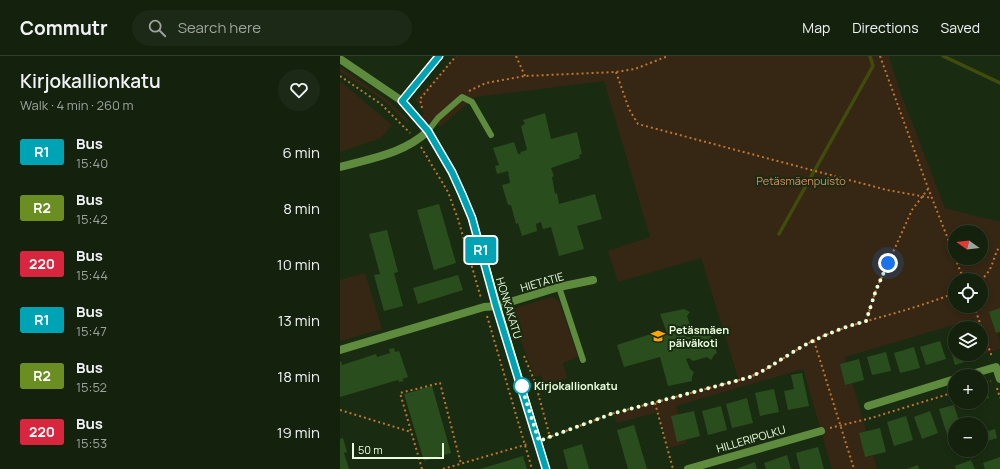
<!DOCTYPE html>
<meta charset="utf-8">
<style>
:root{--surface:#13210d;--page:#1c2916;--text:#f1f3f6;--muted:#9da39d;--line:#323e2e}
body{margin:0;font-family:Manrope,sans-serif;background:var(--page);color:var(--text);height:100vh;display:flex;flex-direction:column;font-size:15px;white-space:nowrap}
*{box-sizing:border-box;margin:0}
p{font-size:13px;color:var(--muted)}
.icon{flex:none;width:22px;height:22px;fill:none;stroke:currentColor;stroke-width:2;stroke-linecap:round;stroke-linejoin:round}
.map{position:relative;flex:1;overflow:hidden}
.drawer{display:flex;flex-direction:column;background:var(--surface);width:340px}
.drawer>*{flex:none}
.badge{padding:0 8px;border-radius:3px;font-size:14px;line-height:26px}
.needle{width:26px;rotate:284deg}
.buttons{position:absolute;left:608px;top:169px;display:grid;gap:8px}
.buttons a{display:grid;place-items:center;width:40px;height:40px;border-radius:50%;background:var(--surface);box-shadow:0 2px 6px #0003,0 0 0 1px var(--line);font-size:20px}
.scale{position:absolute;left:12px;bottom:10px;width:92px;box-sizing:border-box;padding-left:4px;border:2px solid #e9ffdd;border-top:0;font-size:11px;line-height:14px;white-space:nowrap;color:#e9ffdd;-webkit-text-stroke:3px #192c11;paint-order:stroke}
.you{position:absolute;width:20px;height:20px;margin:-10px;border:3px solid #fff;border-radius:50%;background:#1a73e8;box-shadow:0 0 0 6px #1a73e833}
.map>.badge{position:absolute;translate:-50% -50%;box-shadow:0 0 0 2px #fff}
.round{display:grid;place-items:center;flex:none;width:42px;height:42px;border-radius:21px;background:var(--page)}
.headline{display:flex;align-items:center;justify-content:space-between;height:68px;padding:0 20px}
h1{font-size:19px;font-weight:600;line-height:30px}
ul{padding:0;list-style:none}
li{display:flex;align-items:center;gap:12px;height:56px;padding:0 20px}
li div{flex:1}
li b{display:block;font-size:15px}
li em{font-style:normal}
li .badge{min-width:44px;font-weight:700;text-align:center}
header{display:flex;align-items:center;gap:24px;box-sizing:border-box;height:56px;padding:0 20px;background:var(--surface);border-bottom:1px solid var(--line)}
header strong{font-size:19px}
nav{display:flex;gap:22px;margin-inline-start:auto;font-size:14px}
.search{width:280px;height:36px;background:var(--page);display:flex;align-items:center;gap:10px;box-sizing:border-box;padding:0 14px;border-radius:22px;color:var(--muted);font-size:15px}
main{display:flex;flex:1;min-height:0}
.map>svg:first-child{display:block}
.green{fill:#362614;fill-rule:evenodd}
.lines{fill:none;stroke-linecap:round;stroke-linejoin:round}
.stream{stroke:#404c0b;stroke-width:3.5}
.building{fill:#2a4d1d}
.path{stroke:#bf7531;stroke-width:2;stroke-dasharray:2 3;stroke-linecap:butt}
.lane{stroke:#5e8b3d;stroke-width:6}
.street{stroke:#5e8b3d;stroke-width:8}
.secondary{stroke:#b1ff74;stroke-width:8}
.line-casing{stroke:#fff;stroke-width:9}
.line{stroke:#00a3b4;stroke-width:6}
.walk{stroke:#e9ffdd;stroke-width:4;stroke-dasharray:0 7.2}
.stop-dot{fill:#fff;stroke:#00a3b4;stroke-width:2}
.labels{text-anchor:middle;stroke-width:4;stroke-linejoin:round;paint-order:stroke}
.park-label{font-size:11px;fill:#e18a66;stroke:#192c11}
.street-label{font-size:11px;fill:#e9ffdd;stroke:#192c11}
.poi-label{font-size:11px;font-weight:bold;fill:#e9ffdd;stroke:#192c11;text-anchor:start}
.stop-label{font-size:11px;font-weight:bold;fill:#e9ffdd;stroke:#192c11;text-anchor:start}
</style>
<header>
<strong>Commutr</strong>
<div class="search"><svg class="icon" aria-label="search" viewBox="0 0 24 24"><circle cx="10" cy="10" r="6"/><path d="M15 15l6 6"/></svg>Search here</div>
<nav><a>Map</a><a>Directions</a><a>Saved</a></nav>
</header>
<main>
<section class="drawer">
<div class="headline"><div><h1>Kirjokallionkatu</h1><p>Walk · 4 min · 260 m</p></div><a class="round"><svg class="icon" aria-label="heart" viewBox="0 0 24 24"><path d="M12 20l-8-8c-3-5 5-10 8-4 3-6 11-1 8 4z"/></svg></a></div>
<ul>
<li><span class="badge" style="background:#00a3b4;color:#fff">R1</span><div><b>Bus</b><p>15:40</p></div><em>6 min</em></li>
<li><span class="badge" style="background:#6b8e23;color:#fff">R2</span><div><b>Bus</b><p>15:42</p></div><em>8 min</em></li>
<li><span class="badge" style="background:#d7263d;color:#fff">220</span><div><b>Bus</b><p>15:44</p></div><em>10 min</em></li>
<li><span class="badge" style="background:#00a3b4;color:#fff">R1</span><div><b>Bus</b><p>15:47</p></div><em>13 min</em></li>
<li><span class="badge" style="background:#6b8e23;color:#fff">R2</span><div><b>Bus</b><p>15:52</p></div><em>18 min</em></li>
<li><span class="badge" style="background:#d7263d;color:#fff">220</span><div><b>Bus</b><p>15:53</p></div><em>19 min</em></li>
</ul>
</section>
<div class="map">
<svg width="660" height="413" viewBox="0 0 660 413">
<rect width="100%" height="100%" fill="#192c11"/>
<path class="green" d="M116,0H549L561,38L605,152L643,162L660,165V255L651,258L660,286V293L644,298L641,287V272H637L634,263L505,301L537,413H492L463,313L336,350L347,387L329,392L318,356L277,367L274,359L398,322L361,202L278,226L268,195L310,181L264,25L135,41L100,71L93,64L88,67L78,63L84,58L82,52L75,44ZM615,176H641V202H615ZM615,224H641V250H615Z
M0,11L48,44L69,65L67,67L44,45L0,16Z
M0,25L52,69L41,82L0,96Z
M25,217L42,273L0,285V224Z
M212,241L219,245L238,301L223,307L227,322L204,329L201,319L195,321L172,263L171,253Z"/>
<g class="lines">
<path class="stream" d="M603,0L660,27
M439,178L533,10L530,0"/>
</g>
<path class="building" d="M205,57L211,83L237,76L242,98L239,99L240,102L211,112L214,120L212,121L215,138L217,137L219,148L255,138L262,163L237,170L244,193L219,200L211,171L203,173L201,166L196,168L197,175L182,180L178,167L176,168L171,149H168L162,129L170,127L168,115L157,118L155,110L159,109L153,92L174,86L178,98H181L180,96L187,94L181,70L185,68L183,64Z
M99,148L116,207L94,214L77,154Z
M47,174L58,216L54,217L63,250L44,255L34,219L40,218L29,178Z
M118,219L123,234L78,248L73,232Z
M660,252V276L656,277L649,256Z
M344,253L350,256L347,260L351,272L349,277L346,279V281H352L353,279L369,274L377,297L375,298L371,304L367,301L353,305L349,302L346,303L350,313L354,316L352,321V325L328,330L320,301L284,311L277,289L311,278L315,281L327,277L320,258Z
M615,284V298H633L634,303L615,309L608,286Z
M600,285L606,303L586,309L580,291Z
M574,291L580,312L560,317L554,297Z
M54,292L55,296L59,295L68,321L62,323L64,325L59,326L58,324L0,341V306L1,305L2,309L36,298L37,301L50,297L49,293Z
M546,296L551,315L532,319L527,301Z
M519,303L524,324L505,329L500,308Z
M462,317L469,350L448,354L444,335L454,333L451,319Z
M92,330L111,397L84,405L64,338Z
M646,332L649,342L641,345V333Z
M434,333L439,356L420,360L415,337Z
M407,342L413,367L392,372L386,348Z
M614,349L620,368H615V383L609,385L599,353Z
M381,350L387,374L368,379L362,355Z
M354,355L360,380L337,386L331,360Z
M590,355L598,377L582,383L574,361Z
M566,360L573,384L554,390L547,366Z
M294,369L307,413H288L277,374Z
M540,372L546,396L525,401L519,377Z
M655,373L657,382L641,387V377Z
M3,382L7,396L4,397L9,413H0V383Z
M242,388L249,413H228L223,394Z
M478,391L484,413H460L456,397Z
M447,399L451,413H426L424,407Z
M183,400L187,413H140Z
M660,401V413H645L643,407Z
M631,404L635,413H616L615,410Z
M415,406L417,413H396Z
M578,409L579,413H567Z"/>
<g class="lines">
<path class="path" d="M176,0L185,20
M540,0L588,132L615,201
M276,16L289,53L298,68L547,134L592,142
M0,20L41,48L70,77
M129,35L146,27L185,20L276,16L295,13L328,0
M82,52L80,43L116,0
M81,91L108,136L118,163L141,242
M615,202L624,224
M640,224C654,215 652,201 660,190
M634,250L652,301
M147,260L192,413
M526,265L536,234L572,154L588,133
M474,285L514,413
M184,300L195,326L210,381
M641,328L651,325
M657,332L660,342
M315,347L333,413
M0,354L71,376
M490,372L531,362L615,336
M207,382L271,358L407,322C434,312 455,292 481,281C511,268 544,261 575,251C588,247 602,242 615,237
M82,413L60,337L100,327L121,408
M103,413L188,388"/>
<path class="lane" d="M88,75L98,62L122,41L132,46L151,79
M219,231L243,304"/>
<path class="street" d="M0,3L62,45
M0,111C32,102 63,98 88,75
M0,294L144,251L157,250L219,231L253,224
M625,320L656,311L660,323
M528,350L615,323
M348,413L481,375"/>
<path class="secondary" d="M99,0L62,45L88,75L112,116L122,138L132,162L157,250L206,413"/>
</g>
<g class="lines">
<defs>
<path id="line" d="M99,0L62,45L88,75L112,116L122,138L132,162L156,250L206,413"/>
</defs>
<use href="#line" class="line-casing"/>
<use href="#line" class="line"/>
<path class="walk" d="M182,330L181,329L199,385L271,358L407,322C423,316 435,307 450,298C473,283 500,272 526,265L536,234L548,207"/>
</g>
<defs>
<symbol id="school-bare" viewBox="-9 -9 18 18"><path d="M0-5L7-2L0 1L-7-2ZM-4 1L0 2.5L4 1V4Q0 6-4 4Z" fill="#ffa609" stroke="#192c11" stroke-width="2.5" paint-order="stroke"/></symbol>
</defs>
<g fill-rule="evenodd">
<use href="#school-bare" x="308" y="270" width="20" height="20"/>
</g>
<circle class="stop-dot" cx="182" cy="330" r="8"/>
<g class="labels">
<g class="park-label">
<text x="461" y="129">Petäsmäenpuisto</text>
</g>
<g class="street-label">
<text transform="translate(202 226) rotate(-16)" y="4">HIETATIE</text>
<text transform="translate(169 252) rotate(73)" y="4">HONKAKATU</text>
<text transform="translate(411 383) rotate(-16)" y="4">HILLERIPOLKU</text>
</g>
<g class="poi-label">
<text x="329" y="278">Petäsmäen<tspan x="329" dy="13">päiväkoti</tspan></text>
</g>
<g class="stop-label">
<text x="194" y="334">Kirjokallionkatu</text>
</g>
</g>
</svg>
<div class="buttons">
<a><svg class="needle" viewBox="-14 -14 28 28"><path d="M0-13l5 13h-10z" fill="#e53935"/><path d="M0 13l5-13h-10z" fill="#9da39d"/></svg></a>
<a><svg class="icon" aria-label="locate" viewBox="0 0 24 24"><circle cx="12" cy="12" r="6"/><path d="M12 2v4M12 18v4M2 12h4M18 12h4"/></svg></a>
<a><svg class="icon" aria-label="layers" viewBox="0 0 24 24"><path d="M12 4l9 5-9 5-9-5zM3 14l9 5 9-5"/></svg></a>
<a>+</a>
<a>−</a>
</div>
<div class="scale">50 m</div>
<div class="you" style="left:548px;top:207px"></div>
<b class="badge" style="left:141px;top:194px;background:#00a3b4;color:#fff">R1</b>
</div>
</main>
